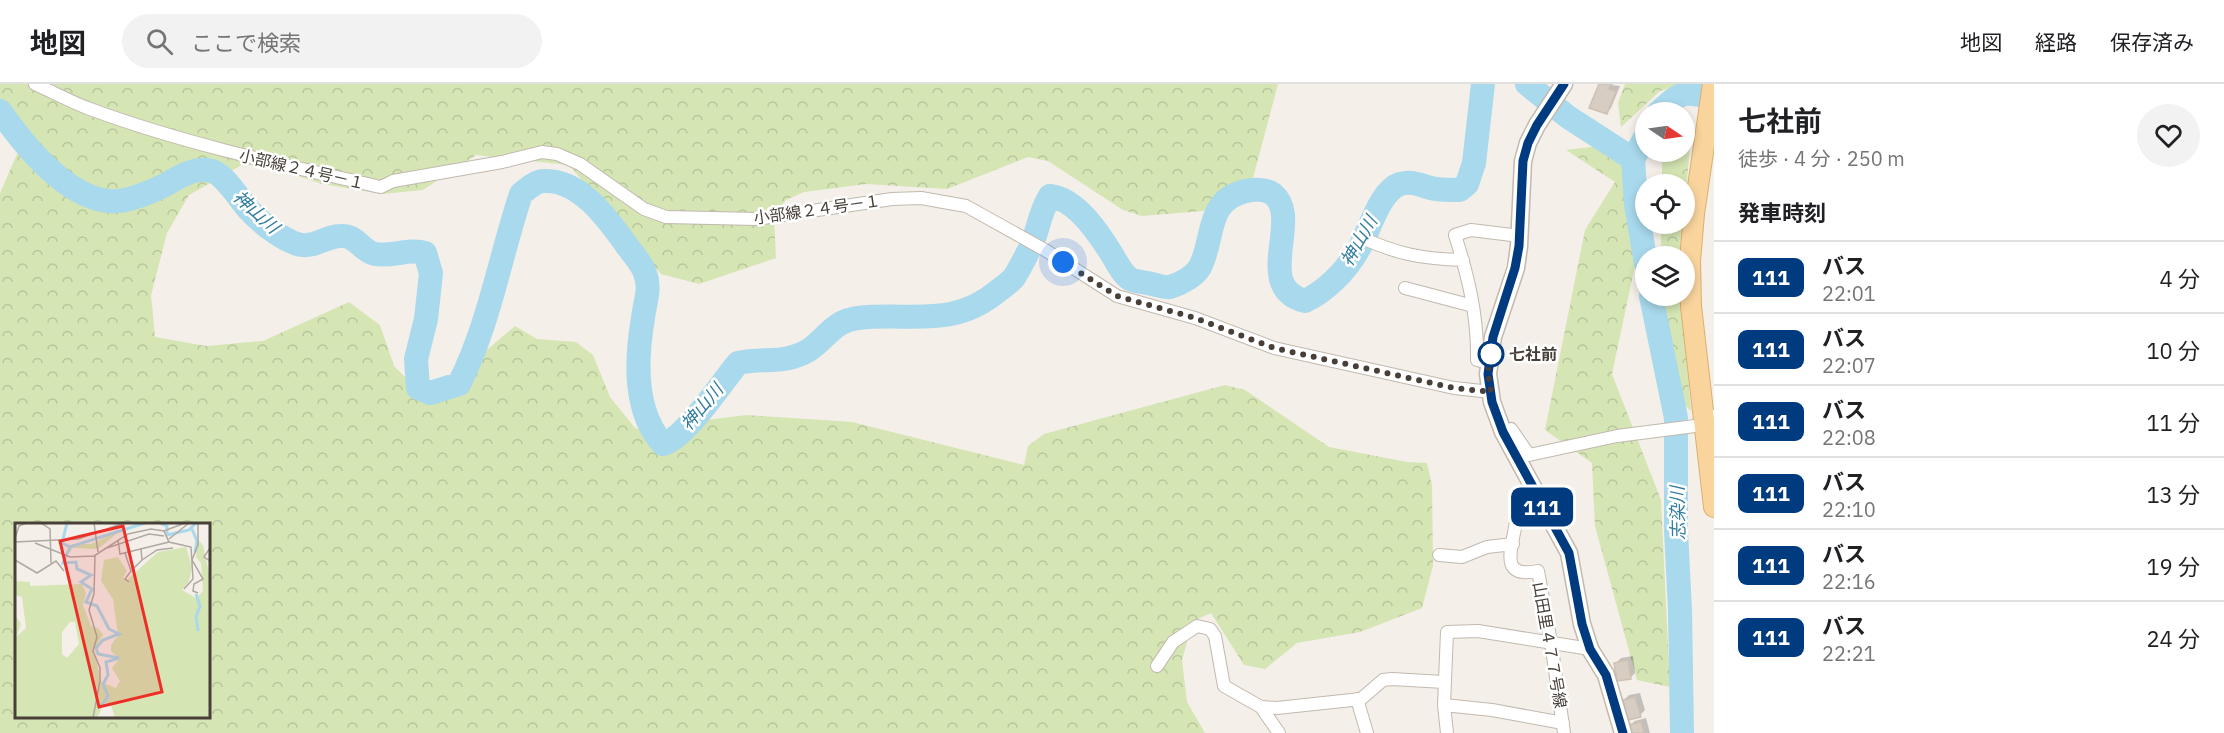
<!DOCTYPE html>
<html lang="ja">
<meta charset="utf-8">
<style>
:root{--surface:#fff;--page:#f2f2f2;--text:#202124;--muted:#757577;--line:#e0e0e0}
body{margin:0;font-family:"IBM Plex Sans","Noto Sans JP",sans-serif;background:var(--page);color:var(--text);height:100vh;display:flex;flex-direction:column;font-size:22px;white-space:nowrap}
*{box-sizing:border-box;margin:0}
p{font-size:20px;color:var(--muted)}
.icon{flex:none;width:33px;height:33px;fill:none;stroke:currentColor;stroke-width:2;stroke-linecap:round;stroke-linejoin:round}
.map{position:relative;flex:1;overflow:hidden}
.side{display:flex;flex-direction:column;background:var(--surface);width:510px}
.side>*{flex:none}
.badge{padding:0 12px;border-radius:9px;font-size:21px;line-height:39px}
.needle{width:39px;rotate:103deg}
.buttons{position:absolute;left:1635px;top:18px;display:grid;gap:12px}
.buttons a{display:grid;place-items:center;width:60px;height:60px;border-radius:50%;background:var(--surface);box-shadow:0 3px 9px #0003;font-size:30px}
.you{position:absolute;width:30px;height:30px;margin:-15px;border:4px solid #fff;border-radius:50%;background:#1a73e8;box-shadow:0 0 0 9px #1a73e833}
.map>.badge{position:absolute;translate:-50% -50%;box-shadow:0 0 0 3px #fff}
h2{padding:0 24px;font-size:22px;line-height:54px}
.round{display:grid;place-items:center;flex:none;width:63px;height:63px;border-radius:32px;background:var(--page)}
.summary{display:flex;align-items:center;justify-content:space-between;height:102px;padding:0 24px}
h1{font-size:28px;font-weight:700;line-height:45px}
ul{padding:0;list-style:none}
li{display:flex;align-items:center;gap:18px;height:72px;padding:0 24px;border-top:2px solid var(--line)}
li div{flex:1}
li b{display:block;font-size:22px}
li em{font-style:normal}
li .badge{min-width:66px;font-weight:700;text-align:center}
header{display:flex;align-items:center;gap:36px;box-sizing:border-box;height:84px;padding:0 30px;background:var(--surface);border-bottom:2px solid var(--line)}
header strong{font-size:28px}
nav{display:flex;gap:33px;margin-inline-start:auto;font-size:21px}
.search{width:420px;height:54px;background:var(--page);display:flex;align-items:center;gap:15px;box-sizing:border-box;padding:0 21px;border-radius:33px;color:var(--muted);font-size:22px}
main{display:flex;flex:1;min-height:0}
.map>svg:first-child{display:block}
.forest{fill:url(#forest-crowns);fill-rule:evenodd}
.shadow{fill:#0003}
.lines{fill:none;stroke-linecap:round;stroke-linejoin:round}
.river{stroke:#a9d9ed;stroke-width:24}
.building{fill:#d8cdc2;stroke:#cfc1b3;stroke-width:1.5}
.minor-casing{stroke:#c2b9af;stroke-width:14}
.tertiary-casing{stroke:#c2b9af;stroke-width:19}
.primary-casing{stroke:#ddaf6e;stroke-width:22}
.minor{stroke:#fff;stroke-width:12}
.tertiary{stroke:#fff;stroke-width:16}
.primary{stroke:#f9d49d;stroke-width:20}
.line-casing{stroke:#fff;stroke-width:14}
.line{stroke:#003b80;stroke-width:9}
.walk{stroke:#473f38;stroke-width:6;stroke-dasharray:0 10.8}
.stop-dot{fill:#fff;stroke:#003b80;stroke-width:3}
.labels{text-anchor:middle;stroke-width:5;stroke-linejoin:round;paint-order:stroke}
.street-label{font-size:16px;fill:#473f38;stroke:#fff}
.stop-label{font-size:16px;font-weight:bold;fill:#473f38;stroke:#fff;text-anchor:start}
.water-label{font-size:18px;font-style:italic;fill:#327c9d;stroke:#fff}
.inset-river{fill:none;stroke:#a9d9ed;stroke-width:3}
.inset-road{fill:none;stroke:#afa9a2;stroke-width:1.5}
.view{fill:#ee2e26;fill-opacity:0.15;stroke:#ee2e26;stroke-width:3}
.inset-edge{fill:none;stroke:#473f38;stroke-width:3}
</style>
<header>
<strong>地図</strong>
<div class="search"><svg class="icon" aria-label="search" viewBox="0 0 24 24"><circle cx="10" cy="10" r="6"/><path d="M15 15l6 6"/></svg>ここで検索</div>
<nav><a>地図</a><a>経路</a><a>保存済み</a></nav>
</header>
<main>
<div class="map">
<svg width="1714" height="649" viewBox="0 0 1714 649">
<defs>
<pattern id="forest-crowns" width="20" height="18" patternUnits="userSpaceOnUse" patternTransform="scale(1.5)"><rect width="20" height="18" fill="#d5e5b4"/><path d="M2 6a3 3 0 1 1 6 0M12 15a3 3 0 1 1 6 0" fill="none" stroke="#b8c69c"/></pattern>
</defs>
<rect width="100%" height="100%" fill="#f4efe9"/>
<path class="forest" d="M0,0H1278L1253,94L1243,112L1224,121L1203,127L1142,132L1123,126L1048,77L1028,73L947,105L866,100L804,108L786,116L774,132L776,174L699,200L661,190L569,81L476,71L423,106L382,110L322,100L268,82L242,81L189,111L167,149L151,211L155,253L206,262L263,257L349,218L380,241L394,282L421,309L456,292L515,242L537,255L576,258L593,271L610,313L635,344L653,350L672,352L707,336L746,331L852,338L1024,381L1028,362L1044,350L1225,301L1245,306L1329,363L1407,378L1427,379L1432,401L1433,482L1422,524L1360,548L1297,559L1265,585L1244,581L1211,529L1193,537L1182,576L1187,618L1205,649H0V109L25,52L0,31ZM16,440H208V632H16Z
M1625,0H1685L1660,7L1621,43L1618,19Z
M1692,40L1685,119L1684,100H1662V68H1684L1685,47Z
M1632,58L1645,101V134L1612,290L1661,416L1670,603L1637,596L1595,442L1592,379L1545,346L1585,146L1615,98L1566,66Z
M1661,140H1683L1682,172H1661Z
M1661,212H1681L1691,327L1680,317Z"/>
<path class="shadow" d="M1601,0L1620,2L1611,24L1606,29Z
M1633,572L1635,589L1630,594L1616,579L1621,574Z
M1640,609L1645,626L1640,631L1624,616L1629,611Z
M1646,634L1650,649H1632L1630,641L1635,637Z"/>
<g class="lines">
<path class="river" d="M1527,0L1568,33L1633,75
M0,27C24,61 65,113 109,117C125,119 151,108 165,101C179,93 195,82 212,87C226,92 239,115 249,126C261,139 280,154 297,160C314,165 325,152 341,152C357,151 361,167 375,170C392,173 409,164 425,169L431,189L426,235L416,275L418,304L430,309L459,300C489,241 500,173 521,110C527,105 536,97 544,97C579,95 607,134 625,159C631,168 642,179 645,189C651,205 645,217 643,234C636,275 633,327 663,360C685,355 722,298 738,279C764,273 784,281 809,266C827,254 833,237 858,234C911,228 952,245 998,207C1004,202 1011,198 1015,192C1022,180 1029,167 1034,155C1039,140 1041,126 1050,112C1076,115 1098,148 1111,169C1116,177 1122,190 1130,195C1136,198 1145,198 1152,200C1158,201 1164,204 1170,203C1180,200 1194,193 1200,183C1215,154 1205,116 1246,107C1254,105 1266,105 1273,110C1303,134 1252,203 1305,217C1326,207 1346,187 1358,166C1369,149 1379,107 1400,100C1414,96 1423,103 1436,105C1444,106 1452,106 1460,106L1467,100L1474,79L1483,0
M1659,28C1684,6 1682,7 1714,14
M1646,52L1633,75L1636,120L1646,180
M1651,212L1676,334V447L1680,526L1682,649"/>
</g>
<path class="building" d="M1599,0H1612L1608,5L1616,7L1607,30L1589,24Z
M1628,576L1631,595L1617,597L1614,579Z
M1635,613L1641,633L1628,636L1623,616Z
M1641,638L1644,649H1631L1628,641Z"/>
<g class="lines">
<defs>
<path id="minor" d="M35,0C53,8 71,18 90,25C185,60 283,81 381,103L393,97L502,78L542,68L557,70L580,80L644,125L666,133L757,135L892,115L921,114L966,122L1045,166L1117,212L1195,234L1274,264L1454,304L1491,308
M1360,153C1397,170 1422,175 1463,176
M1405,204L1473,222
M1489,279L1477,276C1478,232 1468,192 1455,151L1471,146L1520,152
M1503,348L1511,345L1529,371L1617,352L1695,342L1714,332
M1529,400L1528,433L1526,436L1516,438C1512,465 1498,495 1538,487L1551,558L1564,649
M1439,471L1462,473L1487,463L1513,460
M1157,582L1173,558L1197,542L1210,545L1215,552L1224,602L1261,623L1277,624L1361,615L1383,596L1392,595L1444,598
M1357,615L1367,649
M1444,621L1492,626L1563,639
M1261,623L1279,649
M1447,649L1444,621L1447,548L1478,547L1590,565"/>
<path id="tertiary" d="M1564,0L1537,41L1528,59L1523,77L1519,162L1516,184L1493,253L1488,290L1492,318L1503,348L1569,469L1582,540L1590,565L1606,591L1623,649"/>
<path id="primary" d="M1713,0L1694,130L1690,177L1691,222L1714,423"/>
</defs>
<use href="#minor" class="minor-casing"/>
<use href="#tertiary" class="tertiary-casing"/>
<use href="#primary" class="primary-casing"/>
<use href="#minor" class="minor"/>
<use href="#tertiary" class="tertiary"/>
<use href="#primary" class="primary"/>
</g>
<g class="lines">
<defs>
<path id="line" d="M1564,0L1537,41L1528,59L1523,77L1519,162L1515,184L1493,253L1488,290L1492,318L1503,348L1569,469L1582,540L1590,565L1606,591L1623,649"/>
</defs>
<use href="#line" class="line-casing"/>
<use href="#line" class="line"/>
<path class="walk" d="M1063,178L1117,212L1195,234L1274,264L1454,304L1491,308L1488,290L1491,266V270"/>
</g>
<circle class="stop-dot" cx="1491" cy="270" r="12"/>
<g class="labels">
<g class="street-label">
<text transform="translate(302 85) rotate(13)" y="6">小部線２４号－１</text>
<text transform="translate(817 125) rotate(-8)" y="6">小部線２４号－１</text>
<text transform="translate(1550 561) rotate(80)" y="6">山田里４７７号線</text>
</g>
<g class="stop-label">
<text x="1509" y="276">七社前</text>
</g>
<g class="water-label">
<text transform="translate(256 128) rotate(42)" y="6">神山川</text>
<text transform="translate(1359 157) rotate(-60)" y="6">神山川</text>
<text transform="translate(702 323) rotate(-50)" y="6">神山川</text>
<text transform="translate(1678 429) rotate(-91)" y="6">志染川</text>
</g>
</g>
<g transform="translate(15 439)">
<rect width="195" height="195" fill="#f4efe9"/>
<path d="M105,8L83,26L57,25L55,30L53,24L58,21H76ZM182,16L188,22L195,55V195H100L96,182L89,180L82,195H0V92L6,101L1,114L11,105L7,74L0,72V58L15,59V63L67,61L71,70L68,82L76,103L83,105L88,112L79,127L86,159L101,165L105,158L97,145L104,136L96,128V122L103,113L98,76L86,58L89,37L103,34L112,48L108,55L113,56L143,29L171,24L177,44L174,58L167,67L181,75L188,68L186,40L181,34ZM55,99H60L64,121L52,135L47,131V109Z" fill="#d5e5b4" fill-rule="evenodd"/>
<path class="inset-river" d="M52,0L47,20L55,24L130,0M145,0L152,3V12L174,7L181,0M177,6L182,18L180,29M55,24L48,40L61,39L62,46L76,52L66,59L77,66L71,79L82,83L94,106L104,111L88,117L81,125L83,131L104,135L91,139L93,152L88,161L93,173L86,183M181,71L185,83L181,94L183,108"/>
<path class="inset-road" d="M26,0L35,6L36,40M79,0L83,29M183,1V22L177,37L188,56L179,61L178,68L183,70M149,8L154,19L176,24L178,56L169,66M0,15L4,3L11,0M154,16L174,0M103,17L105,31L154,19M0,19L63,16L109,0M20,20L55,34L79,33L113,11L136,6L149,8L170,0M195,25L189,34L195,38M89,26L134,11L149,13M110,30L116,48L110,56L114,59M0,37L22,50L41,38L49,48M127,37L142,27L158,25M117,47L127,37L126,25M78,195L85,158V145L78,128L82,114L74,87L79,71L80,32"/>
<path class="view" d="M108,3L147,169L84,184L45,18Z"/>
<rect width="195" height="195" class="inset-edge"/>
</g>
</svg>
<div class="buttons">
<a><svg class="needle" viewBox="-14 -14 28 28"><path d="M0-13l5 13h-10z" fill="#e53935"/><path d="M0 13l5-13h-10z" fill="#757577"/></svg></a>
<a><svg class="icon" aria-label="locate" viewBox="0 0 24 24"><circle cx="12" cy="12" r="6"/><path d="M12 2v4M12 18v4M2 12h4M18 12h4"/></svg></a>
<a><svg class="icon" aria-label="layers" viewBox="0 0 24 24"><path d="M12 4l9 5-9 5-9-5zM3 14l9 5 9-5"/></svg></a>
</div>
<div class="you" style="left:1063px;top:178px"></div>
<b class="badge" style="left:1542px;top:423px;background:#003b80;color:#fff">111</b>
</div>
<section class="side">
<div class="summary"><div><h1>七社前</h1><p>徒歩 · 4 分 · 250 m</p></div><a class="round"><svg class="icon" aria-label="heart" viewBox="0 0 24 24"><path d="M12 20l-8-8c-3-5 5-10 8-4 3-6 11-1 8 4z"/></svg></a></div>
<h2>発車時刻</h2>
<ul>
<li><span class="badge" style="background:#003b80;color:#fff">111</span><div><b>バス</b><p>22:01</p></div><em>4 分</em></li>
<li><span class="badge" style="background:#003b80;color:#fff">111</span><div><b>バス</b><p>22:07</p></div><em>10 分</em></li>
<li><span class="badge" style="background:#003b80;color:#fff">111</span><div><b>バス</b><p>22:08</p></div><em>11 分</em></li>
<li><span class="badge" style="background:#003b80;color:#fff">111</span><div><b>バス</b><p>22:10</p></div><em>13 分</em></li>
<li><span class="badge" style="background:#003b80;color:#fff">111</span><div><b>バス</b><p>22:16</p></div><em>19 分</em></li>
<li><span class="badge" style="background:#003b80;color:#fff">111</span><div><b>バス</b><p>22:21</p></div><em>24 分</em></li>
</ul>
</section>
</main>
